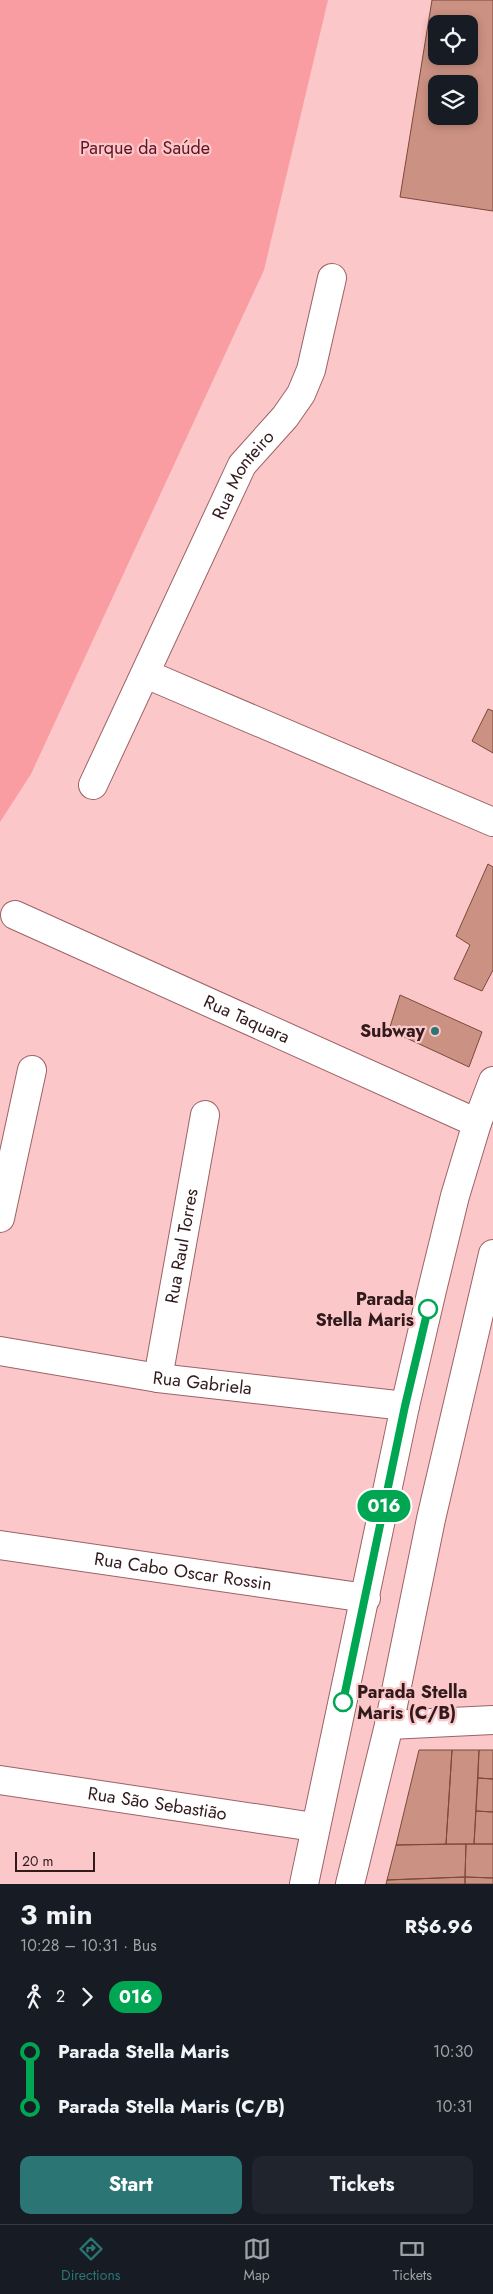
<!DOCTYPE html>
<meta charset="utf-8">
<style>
:root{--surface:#171b24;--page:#20242c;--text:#f1f3f6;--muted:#9ea1a6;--line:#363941;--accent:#2b7575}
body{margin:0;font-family:Jost,sans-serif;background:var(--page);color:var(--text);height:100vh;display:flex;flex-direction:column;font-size:19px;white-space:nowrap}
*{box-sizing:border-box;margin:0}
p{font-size:16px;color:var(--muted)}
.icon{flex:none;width:28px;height:28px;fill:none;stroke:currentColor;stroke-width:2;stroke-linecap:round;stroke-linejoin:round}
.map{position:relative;height:1884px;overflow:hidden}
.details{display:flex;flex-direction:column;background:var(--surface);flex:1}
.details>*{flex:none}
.badge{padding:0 10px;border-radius:16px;font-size:18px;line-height:32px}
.buttons{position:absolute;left:428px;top:15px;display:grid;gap:10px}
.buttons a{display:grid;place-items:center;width:50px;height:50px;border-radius:10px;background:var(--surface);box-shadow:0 2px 8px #0003;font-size:25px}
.scale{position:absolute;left:15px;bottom:12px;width:80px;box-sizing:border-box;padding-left:5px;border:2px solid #311a1c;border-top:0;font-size:14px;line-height:18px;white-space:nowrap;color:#311a1c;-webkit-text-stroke:4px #fbc7c9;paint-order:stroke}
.map>.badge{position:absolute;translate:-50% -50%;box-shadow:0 0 0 2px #fff}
.legs{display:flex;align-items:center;gap:8px;height:55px;padding:0 20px;font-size:16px}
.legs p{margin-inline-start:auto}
.head{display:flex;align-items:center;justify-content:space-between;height:85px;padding:0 20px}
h1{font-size:28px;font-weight:700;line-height:38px}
.action{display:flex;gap:10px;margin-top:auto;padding:10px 20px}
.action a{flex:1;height:58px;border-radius:10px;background:var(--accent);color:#fff;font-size:20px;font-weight:700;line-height:58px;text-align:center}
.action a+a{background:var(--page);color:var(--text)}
ul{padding:0 20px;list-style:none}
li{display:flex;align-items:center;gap:18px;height:55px;font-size:19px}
li i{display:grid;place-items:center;width:8px;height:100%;margin:0 6px;background:currentColor}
li i::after{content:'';width:12px;height:12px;margin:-6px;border:4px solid;border-radius:50%;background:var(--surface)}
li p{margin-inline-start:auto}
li:first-child i{background:linear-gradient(#0000 50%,currentColor 0)}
li:last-child i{background:linear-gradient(currentColor 50%,#0000 0)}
.menu{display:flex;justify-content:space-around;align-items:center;height:70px;border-top:1px solid var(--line);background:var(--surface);font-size:14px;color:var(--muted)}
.menu a{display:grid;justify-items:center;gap:2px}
.menu .on{color:var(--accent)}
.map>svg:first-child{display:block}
.green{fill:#fa9da3}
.building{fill:#cb9182;stroke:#7c493b;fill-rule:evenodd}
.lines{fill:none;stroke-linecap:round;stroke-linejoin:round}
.minor-casing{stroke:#9b6366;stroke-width:30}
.secondary-casing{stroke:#9b6366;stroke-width:30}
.minor{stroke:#fff;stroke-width:28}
.secondary{stroke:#fff;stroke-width:28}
.line-1-casing{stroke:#fff;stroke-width:11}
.line-1{stroke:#00a651;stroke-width:8}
.poi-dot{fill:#2b7575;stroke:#fbc7c9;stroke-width:2}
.stop-1-dot{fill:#fff;stroke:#00a651;stroke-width:2.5}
.labels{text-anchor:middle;stroke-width:4.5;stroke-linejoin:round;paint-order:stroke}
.park-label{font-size:18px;fill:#611121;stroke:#fbc7c9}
.street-label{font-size:18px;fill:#311a1c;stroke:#fbc7c9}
.poi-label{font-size:18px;font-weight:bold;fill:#311a1c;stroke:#fbc7c9;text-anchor:end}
.stop-label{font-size:18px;font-weight:bold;fill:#311a1c;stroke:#fbc7c9;text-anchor:end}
</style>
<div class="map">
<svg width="493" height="1884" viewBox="0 0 493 1884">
<rect width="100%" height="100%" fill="#fbc7c9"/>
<path class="green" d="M0,0H328L264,270L31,774L0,822Z"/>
<path class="building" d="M432,0H493V211L400,197ZM436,24H469V56H436ZM436,84H469V116H436Z
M488,709L493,711V753L472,741Z
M488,864L493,867V970L482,991L454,979L470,945L456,936Z
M400,995L482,1032L469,1067L389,1030Z
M419,1750H452L446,1844L396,1845Z
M452,1750H479L474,1844H446Z
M479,1750H493V1779L478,1778Z
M478,1778L493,1779V1812L476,1811Z
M476,1811L493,1812V1844H474Z
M466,1844L465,1877L387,1880L396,1845Z
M466,1844H493V1878L465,1877Z
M465,1877V1884H386L387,1880Z
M465,1877L493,1878V1884H465Z"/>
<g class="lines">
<defs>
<g id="minor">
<path d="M146,674L493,822"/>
<path id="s1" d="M93,785L242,465L285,417L301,394L311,370L332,278"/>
<path id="s2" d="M15,915L477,1123"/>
<path d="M0,1218L32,1070"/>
<path id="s3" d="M0,1351L158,1378L405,1406"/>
<path id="s4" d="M158,1378L205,1115"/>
<path id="s5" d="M0,1545L366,1598"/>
<path d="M389,1725L493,1720"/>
<path id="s6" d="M0,1780L314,1827"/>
</g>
<path id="secondary" d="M304,1884L405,1406L432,1290L455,1196L477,1123L493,1081
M350,1884L389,1725L431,1519L493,1254"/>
</defs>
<use href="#minor" class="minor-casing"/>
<use href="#secondary" class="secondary-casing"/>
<use href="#minor" class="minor"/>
<use href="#secondary" class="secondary"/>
</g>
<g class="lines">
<defs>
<path id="line-1" d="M343,1702L405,1406L428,1309"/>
</defs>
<use href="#line-1" class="line-1-casing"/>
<use href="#line-1" class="line-1"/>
</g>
<circle class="poi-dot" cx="435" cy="1031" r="5"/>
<g class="stop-1-dot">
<circle cx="428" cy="1309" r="9"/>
<circle cx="343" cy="1702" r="9"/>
</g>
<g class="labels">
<g class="park-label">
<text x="145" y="154">Parque da Saúde</text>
</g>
<g class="street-label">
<text dy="6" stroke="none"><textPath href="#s1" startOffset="345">Rua Monteiro</textPath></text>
<text dy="6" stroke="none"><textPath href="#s2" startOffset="254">Rua Taquara</textPath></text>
<text dy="6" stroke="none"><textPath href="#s4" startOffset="134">Rua Raul Torres</textPath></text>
<text dy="6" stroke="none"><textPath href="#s3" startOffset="205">Rua Gabriela</textPath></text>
<text dy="6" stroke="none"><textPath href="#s5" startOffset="185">Rua Cabo Oscar Rossin</textPath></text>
<text dy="6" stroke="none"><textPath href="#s6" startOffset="159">Rua São Sebastião</textPath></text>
</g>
<g class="poi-label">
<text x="425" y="1037">Subway</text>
</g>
<g class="stop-label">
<text x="414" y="1305">Parada<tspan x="414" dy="21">Stella Maris</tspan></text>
<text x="357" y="1698" text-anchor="start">Parada Stella<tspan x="357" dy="21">Maris (C/B)</tspan></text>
</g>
</g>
</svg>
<div class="buttons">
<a><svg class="icon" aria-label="locate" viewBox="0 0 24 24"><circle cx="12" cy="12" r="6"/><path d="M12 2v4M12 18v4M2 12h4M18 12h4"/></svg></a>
<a><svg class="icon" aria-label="layers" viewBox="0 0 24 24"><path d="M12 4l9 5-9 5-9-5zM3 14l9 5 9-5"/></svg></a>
</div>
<div class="scale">20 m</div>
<b class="badge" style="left:384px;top:1506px;background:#00a651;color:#fff">016</b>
</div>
<section class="details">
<div class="head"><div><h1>3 min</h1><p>10:28 – 10:31 · Bus</p></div><b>R$6.96</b></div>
<div class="legs"><svg class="icon" aria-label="walk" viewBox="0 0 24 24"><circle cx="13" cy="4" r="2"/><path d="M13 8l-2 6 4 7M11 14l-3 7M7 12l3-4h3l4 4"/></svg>2<svg class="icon" aria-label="forward" viewBox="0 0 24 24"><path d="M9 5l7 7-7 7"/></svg><b class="badge" style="background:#00a651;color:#fff">016</b></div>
<ul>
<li><i style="color:#00a651"></i><b>Parada Stella Maris</b><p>10:30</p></li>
<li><i style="color:#00a651"></i><b>Parada Stella Maris (C/B)</b><p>10:31</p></li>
</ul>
<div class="action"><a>Start</a><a>Tickets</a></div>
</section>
<nav class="menu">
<a class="on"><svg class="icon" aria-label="directions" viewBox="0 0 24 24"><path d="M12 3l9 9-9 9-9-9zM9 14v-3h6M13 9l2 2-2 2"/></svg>Directions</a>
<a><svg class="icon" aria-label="map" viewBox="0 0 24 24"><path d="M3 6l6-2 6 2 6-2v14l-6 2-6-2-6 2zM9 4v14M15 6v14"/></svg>Map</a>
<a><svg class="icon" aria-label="tickets" viewBox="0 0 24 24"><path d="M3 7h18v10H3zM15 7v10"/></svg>Tickets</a>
</nav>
